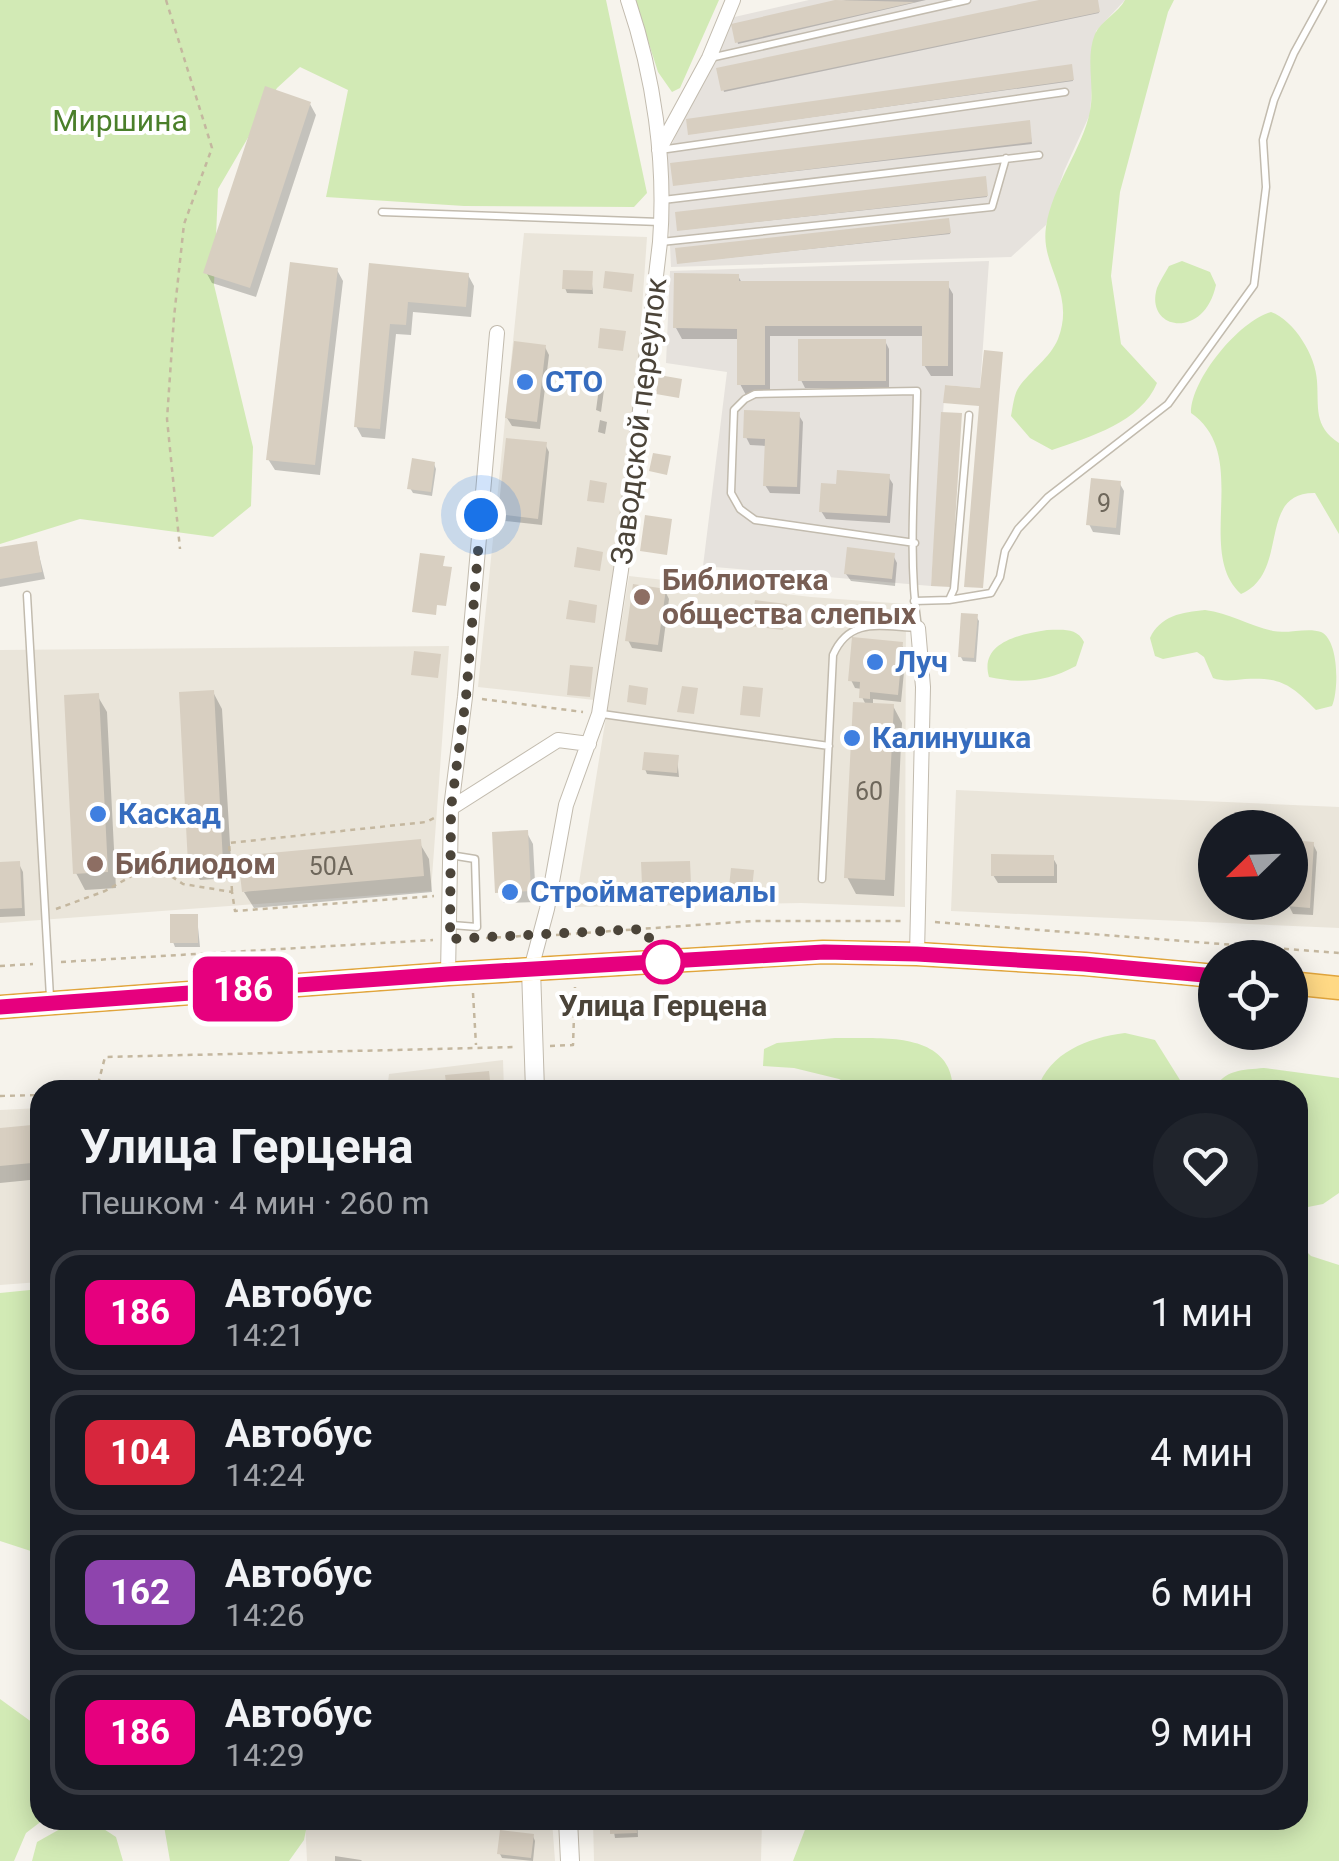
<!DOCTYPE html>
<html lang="ru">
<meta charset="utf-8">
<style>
:root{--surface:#171b24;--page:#20242c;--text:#f1f3f6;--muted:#9ea1a6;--line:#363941}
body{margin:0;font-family:Roboto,sans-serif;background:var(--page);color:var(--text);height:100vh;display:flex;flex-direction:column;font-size:38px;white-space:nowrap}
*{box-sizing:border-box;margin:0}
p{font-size:32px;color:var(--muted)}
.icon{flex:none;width:55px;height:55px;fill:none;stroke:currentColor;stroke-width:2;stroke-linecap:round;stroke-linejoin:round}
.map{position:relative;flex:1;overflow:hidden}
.sheet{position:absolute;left:30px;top:1080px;width:1278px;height:750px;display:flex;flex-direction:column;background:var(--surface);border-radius:30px;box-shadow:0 5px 25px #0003}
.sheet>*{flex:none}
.badge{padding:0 20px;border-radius:15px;font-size:35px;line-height:65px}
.needle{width:65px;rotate:247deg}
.fabs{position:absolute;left:1198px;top:810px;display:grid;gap:20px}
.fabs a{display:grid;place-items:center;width:110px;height:110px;border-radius:50%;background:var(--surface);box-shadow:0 5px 25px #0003;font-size:50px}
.you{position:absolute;width:50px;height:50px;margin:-25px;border:8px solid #fff;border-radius:50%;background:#1a73e8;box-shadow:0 0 0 15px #1a73e833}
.map>.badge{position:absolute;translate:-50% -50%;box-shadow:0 0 0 5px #fff}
.round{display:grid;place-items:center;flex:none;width:105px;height:105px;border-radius:52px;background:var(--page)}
.summary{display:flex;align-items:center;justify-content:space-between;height:170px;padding:0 50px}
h1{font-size:48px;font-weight:700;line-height:75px}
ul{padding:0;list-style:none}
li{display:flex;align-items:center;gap:30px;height:125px;margin:0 20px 15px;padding:0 30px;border:5px solid var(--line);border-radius:30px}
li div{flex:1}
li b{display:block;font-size:38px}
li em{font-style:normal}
li .badge{min-width:110px;font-weight:700;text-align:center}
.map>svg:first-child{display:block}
.residential{fill:#eae5da;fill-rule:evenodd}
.industrial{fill:#e6e2dd}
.green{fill:#d2eab5}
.shadow{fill:#0003}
.building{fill:#d8cfc1}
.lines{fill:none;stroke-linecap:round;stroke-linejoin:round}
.service-casing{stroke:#c2bbae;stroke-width:9}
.minor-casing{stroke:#c2bbae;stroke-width:16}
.tertiary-casing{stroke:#c2bbae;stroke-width:20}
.trunk-casing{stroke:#e0a43c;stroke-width:25}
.path{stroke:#c4b79f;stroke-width:2.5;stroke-dasharray:5 5;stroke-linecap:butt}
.service{stroke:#fff;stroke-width:6}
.minor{stroke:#fff;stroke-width:14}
.tertiary{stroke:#fff;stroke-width:18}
.trunk{stroke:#ffd985;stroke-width:22}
.line-casing{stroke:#fff;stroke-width:22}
.line{stroke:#e6007e;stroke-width:15}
.walk{stroke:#4b4439;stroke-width:10;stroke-dasharray:0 18}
.shop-dot{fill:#3f7fe0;stroke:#fff;stroke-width:4}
.education-dot{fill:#8d6e63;stroke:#fff;stroke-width:4}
.stop-dot{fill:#fff;stroke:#e6007e;stroke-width:5}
.labels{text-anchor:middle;stroke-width:8;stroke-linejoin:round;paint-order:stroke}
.number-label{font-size:25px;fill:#6e675b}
.park-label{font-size:30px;fill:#4a7f2a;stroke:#fff}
.shop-label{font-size:30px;font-weight:bold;fill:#366cbe;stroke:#fff;text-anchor:start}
.street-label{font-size:30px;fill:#4b4439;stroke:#fff}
.education-label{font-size:30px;font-weight:bold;fill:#785e54;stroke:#fff;text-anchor:start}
.stop-label{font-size:30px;font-weight:bold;fill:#4b4439;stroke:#fff}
</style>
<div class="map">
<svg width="1339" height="1861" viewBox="0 0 1339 1861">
<rect width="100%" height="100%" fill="#f6f3ec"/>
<path class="residential" d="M524,233L647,237L633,438L594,700L478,687Z
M629,576L811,597L906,604L905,907L801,903L575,907Z
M449,646L431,891L0,923V650Z
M956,790L1339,807V928L951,911ZM1215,828H1290V902H1215Z
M503,1060L504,1090H387L389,1074Z
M40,1108V1282L0,1285V1110Z
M305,1820H552L555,1861H307Z
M593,1820H762L761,1861H594Z"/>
<path class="industrial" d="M809,0H1125L1096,31L1090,114L1064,171L1046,225L1011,257L671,267L666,157L730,18Z
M989,261L980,388L945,385L931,586L703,566L727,372L666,363L670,271Z"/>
<path class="green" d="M0,0H606L647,193L634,207L464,206L326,197L348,90L300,67L277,88L218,189L214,285L253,447L251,506L213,537L80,519L0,544Z
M635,0H719L680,88L672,92L658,72Z
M1125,0H1174L1168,12L1120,192L1111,276L1121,344L1157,383C1141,422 1090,437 1052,450L1030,438L1011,416C1013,406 1014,394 1019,387C1031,370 1050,358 1058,339C1076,292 1040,267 1046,227C1052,186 1083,148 1090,111C1095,86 1085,58 1095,34C1101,21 1118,13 1125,0Z
M1182,261L1210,272L1216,285C1204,341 1144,330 1157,288C1160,281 1165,273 1169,266Z
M1271,312C1294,320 1316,356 1317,381C1319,407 1313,426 1339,443V534L1315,493C1256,492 1291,572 1241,594C1194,552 1252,455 1191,413C1191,379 1239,321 1271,312Z
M1205,610C1229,613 1250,626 1273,631C1288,634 1308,627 1321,632C1339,640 1339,690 1332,706L1316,710C1291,685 1282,677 1245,679C1234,680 1224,682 1213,678L1204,657L1197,652L1163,659L1155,656L1150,638C1160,616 1182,612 1205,610Z
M1047,630C1061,630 1077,627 1084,642L1076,666C1046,682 1022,684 989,677C979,642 1021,634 1047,630Z
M1125,1033L1155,1040L1180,1080L1182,1090H1037C1050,1052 1087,1038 1125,1033Z
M835,1038C878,1039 952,1029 953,1090H861L839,1079L794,1068L763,1066L764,1049L777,1043Z
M1264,1068L1339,1078V1193L1323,1204L1298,1209V1090H1214C1224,1069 1243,1070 1264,1068Z
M1298,1243L1311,1256L1339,1265V1861H793L806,1827L805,1820H1298Z
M40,1289V1554L0,1541V1293Z
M0,1699L40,1728V1820H43L26,1833L14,1861H0Z
M76,1820H90L116,1837L123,1861H32L37,1842Z
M163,1820H308L304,1840L289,1861H170Z"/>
<path class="shadow" d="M846,0H926L738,44L734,26Z
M1051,0H1096L1099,13L724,92L719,70Z
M1071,68L1073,81L690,134Z
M310,104L316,115L256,297L212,283L206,272Z
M1029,124L1032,144L675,185Z
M985,180L987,197L680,230Z
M948,222L950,234L679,263Z
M371,266L468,275L474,286L471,317L413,312L411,335L396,334L385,439L362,437L356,426Z
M337,270L343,281L320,475L275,470L268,459Z
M591,274L593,294L567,293L565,288Z
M738,276L742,283L947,284L953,294V376H931L924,365V336H770V395H746L740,384V339H682L676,328Z
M885,341L889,349V388H805L801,380Z
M545,347L549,355L540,429L512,426L507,418Z
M599,388L604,390L601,412L596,410Z
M798,414L803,422L800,494L770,493L765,485L767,446L750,445L746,437Z
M600,420L607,422L605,434L598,432Z
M545,444L549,452L542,525L505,521L500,514Z
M434,464L436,469L432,496L413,493L410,488Z
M888,476L893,484L890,523L826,519L821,511L839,487Z
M1120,484L1124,491L1120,535L1093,532L1089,524Z
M36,543L45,579L0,587V549Z
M893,555L897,563L895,586L851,581L846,574Z
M665,591L669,599L662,652L632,648L628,640Z
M976,616L979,621L976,662L963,661L961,657Z
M901,644L906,652L901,702L873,699V705L893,706L902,723L894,896L856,894L847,877L866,705L862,697V689L855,688L851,680Z
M213,692L222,709L232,878L200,880L190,863Z
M97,695L107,712L116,888L85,890L76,873Z
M677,758L679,777L647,774L645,769Z
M527,833L533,844L536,902L504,903L498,892Z
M419,842L429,859L432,892L254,908L244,892Z
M1293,843L1313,844L1317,852L1313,915L1293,914L1289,906Z
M1053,858L1057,865V883H998L993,875Z
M19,864L23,872L25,916L0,917V865Z
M197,917L200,947H175L173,942Z
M0,1131L40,1132V1179L0,1183Z
M612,1820H637L638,1837L615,1838Z
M533,1836L535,1841L533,1861L502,1858L500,1854Z
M335,1856L361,1860L362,1861H335Z"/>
<path class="building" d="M835,0L915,2L735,43L731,24Z
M1039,0H1098L1100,12L721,91L716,68Z
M1072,64L1074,80L688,135L686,119Z
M265,86L311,102L250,288L203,273Z
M1030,120L1032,142L673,186L670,163Z
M986,176L988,196L677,231L675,212Z
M949,218L951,233L677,264L675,248Z
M290,262L338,268L315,465L266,460Z
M369,263L469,273L466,307L408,302L406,325L390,324L380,429L354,427Z
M563,270L593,271L592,290L562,289Z
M605,271L634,274L632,292L603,288Z
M674,273L739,274V281H949L948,366H922V326H765V385H737V329L673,328Z
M600,328L626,331L623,351L598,348Z
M798,339H886V381H798Z
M514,341L546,345L537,422L505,418Z
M984,350L1003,352L983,588L964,587L979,406L943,403L945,385L980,388Z
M659,375L682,379L679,398L656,394Z
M744,410L800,412L797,487L763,486L765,439L743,438Z
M941,412L962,413L951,587L931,586Z
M506,438L547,442L538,519L498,514Z
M653,453L671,456L667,475L649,471Z
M412,458L435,462L431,492L407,489Z
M837,470L890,474L887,516L819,512L821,483L836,484Z
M1091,478L1121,481L1116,528L1086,525Z
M590,480L607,483L604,503L587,501Z
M645,515L672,519L667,555L640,551Z
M37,541L42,572L0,579V547Z
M577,547L603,552L600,571L574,567Z
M847,547L895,553L892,579L844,574Z
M420,553L445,556L443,566L452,567L446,606L437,605L436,615L412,612Z
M633,584L666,589L658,645L625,641Z
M569,600L597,605L595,623L566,619Z
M755,600L787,604L783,630L751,626Z
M961,613L978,614L974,658L958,657Z
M852,637L903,642L898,695L870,692V699L859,698L860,682L848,681Z
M414,651L441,654L438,678L411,675Z
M570,665L593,667L590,697L567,695Z
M629,685L648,688L646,705L627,702Z
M682,686L698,688L694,714L677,712Z
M743,686L763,688L760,717L740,715Z
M214,690L223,862L188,864L179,692Z
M99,693L108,872L73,874L64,695Z
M853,702L894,704L885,880L844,878Z
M644,752L679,755L677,773L642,770Z
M528,830L531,891L495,893L492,832Z
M421,839L424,876L242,892L238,856Z
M1291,840L1314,842L1310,908L1286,906L1290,902Z
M991,854L1054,855V876H991Z
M20,861L22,908L0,909V862Z
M690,861L691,884L642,885L641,862Z
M731,868L754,870L752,889L729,887Z
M170,914H198V943H170Z
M489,1071L491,1090H447L445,1075Z
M32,1125L33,1130H40V1154L31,1155L32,1163L0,1166V1128Z
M610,1820H636L637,1833L610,1834Z
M500,1830L534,1834L531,1858L497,1854Z"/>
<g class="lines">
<defs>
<path id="service" d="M710,58L967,0
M660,150L1065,92
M663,200L1039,155
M382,212L660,222
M661,242L992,207L1006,158
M27,595L50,997
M949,600L991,593L1000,577L1005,551L1018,529L1048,497L1168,404L1254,285L1266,187L1263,140L1274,100L1294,53L1323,0
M914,601L949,600L954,589L969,415
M602,714L829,746
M450,855L475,859L477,927L452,925
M822,879L833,655C850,616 882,627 918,628C907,553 916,467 917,391L755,394L745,399L734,410L731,493L740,509L755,520L915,543"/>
<path id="minor" d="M659,150L709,58L733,0
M451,808L558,740L589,744
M917,954L923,687L918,628
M531,969L547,909L566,805L599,714L621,570L660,242C666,162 654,76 628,0
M448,974L451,808L465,697L497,333"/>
<path id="tertiary" d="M531,969L535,1090
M568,1820L570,1861"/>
<path id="trunk" d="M1290,983L1339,988
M0,1007L448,974L823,952L917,954L1085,964L1215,976"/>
</defs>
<use href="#service" class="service-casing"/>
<use href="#minor" class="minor-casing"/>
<use href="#tertiary" class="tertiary-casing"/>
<use href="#trunk" class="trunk-casing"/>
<path class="path" d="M166,0L212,148L184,224L174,317L167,419L180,549
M482,699L583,712
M232,891L229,843L426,822L436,817
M56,909L105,891L153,864L183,884L232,892L235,911L434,896
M935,922L1339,953
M556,935L753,921H902
M486,938L523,936
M61,962L433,940
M0,966L33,964
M473,993L476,1045
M550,1046L573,1045L575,987
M92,1090L97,1088L105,1057L517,1047
M0,1096L40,1095"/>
<use href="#service" class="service"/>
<use href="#minor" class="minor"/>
<use href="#tertiary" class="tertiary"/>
<use href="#trunk" class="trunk"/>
</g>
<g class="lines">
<defs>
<path id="line" d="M0,1007L448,974L824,952L917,954L1084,964L1215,976"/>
</defs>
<use href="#line" class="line-casing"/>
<use href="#line" class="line"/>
<path class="walk" d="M481,515L466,697L451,808L450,939L644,929L663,962"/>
</g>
<g class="shop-dot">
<circle cx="525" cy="382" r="10"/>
<circle cx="875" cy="662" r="10"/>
<circle cx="852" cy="738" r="10"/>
<circle cx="98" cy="814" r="10"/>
<circle cx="510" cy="892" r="10"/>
</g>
<g class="education-dot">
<circle cx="642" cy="597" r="10"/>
<circle cx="95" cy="864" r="10"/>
</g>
<circle class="stop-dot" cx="663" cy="962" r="20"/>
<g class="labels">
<g class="number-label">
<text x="1104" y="512">9</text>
<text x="869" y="800">60</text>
<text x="331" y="875">50А</text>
</g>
<g class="park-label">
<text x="120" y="131">Миршина</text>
</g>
<g class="shop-label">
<text x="545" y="392">СТО</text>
<text x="895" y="672">Луч</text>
<text x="872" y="748">Калинушка</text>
<text x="118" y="824">Каскад</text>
<text x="530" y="902">Стройматериалы</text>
</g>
<g class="street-label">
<text transform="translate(639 421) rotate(-83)" y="10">Заводской переулок</text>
</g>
<g class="education-label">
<text x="662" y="590">Библиотека<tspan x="662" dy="34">общества слепых</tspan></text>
<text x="115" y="874">Библиодом</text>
</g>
<g class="stop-label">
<text x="663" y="1016">Улица Герцена</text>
</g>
</g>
</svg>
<div class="fabs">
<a><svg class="needle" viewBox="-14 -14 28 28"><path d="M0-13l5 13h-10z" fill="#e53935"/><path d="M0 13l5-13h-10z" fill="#9ea1a6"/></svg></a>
<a><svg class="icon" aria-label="locate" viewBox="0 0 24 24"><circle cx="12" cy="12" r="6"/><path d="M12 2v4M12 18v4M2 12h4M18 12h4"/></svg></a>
</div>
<div class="you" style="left:481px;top:515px"></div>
<b class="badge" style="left:243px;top:989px;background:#e6007e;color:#fff">186</b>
<section class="sheet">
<div class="summary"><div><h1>Улица Герцена</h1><p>Пешком · 4 мин · 260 m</p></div><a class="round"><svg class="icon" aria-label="heart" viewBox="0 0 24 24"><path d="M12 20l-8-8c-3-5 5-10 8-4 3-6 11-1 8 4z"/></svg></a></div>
<ul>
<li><span class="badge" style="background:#e6007e;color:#fff">186</span><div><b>Автобус</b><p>14:21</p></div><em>1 мин</em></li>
<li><span class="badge" style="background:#d7263d;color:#fff">104</span><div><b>Автобус</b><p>14:24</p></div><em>4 мин</em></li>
<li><span class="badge" style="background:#8e44ad;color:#fff">162</span><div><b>Автобус</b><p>14:26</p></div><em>6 мин</em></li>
<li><span class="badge" style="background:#e6007e;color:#fff">186</span><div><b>Автобус</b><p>14:29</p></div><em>9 мин</em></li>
</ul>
</section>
</div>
